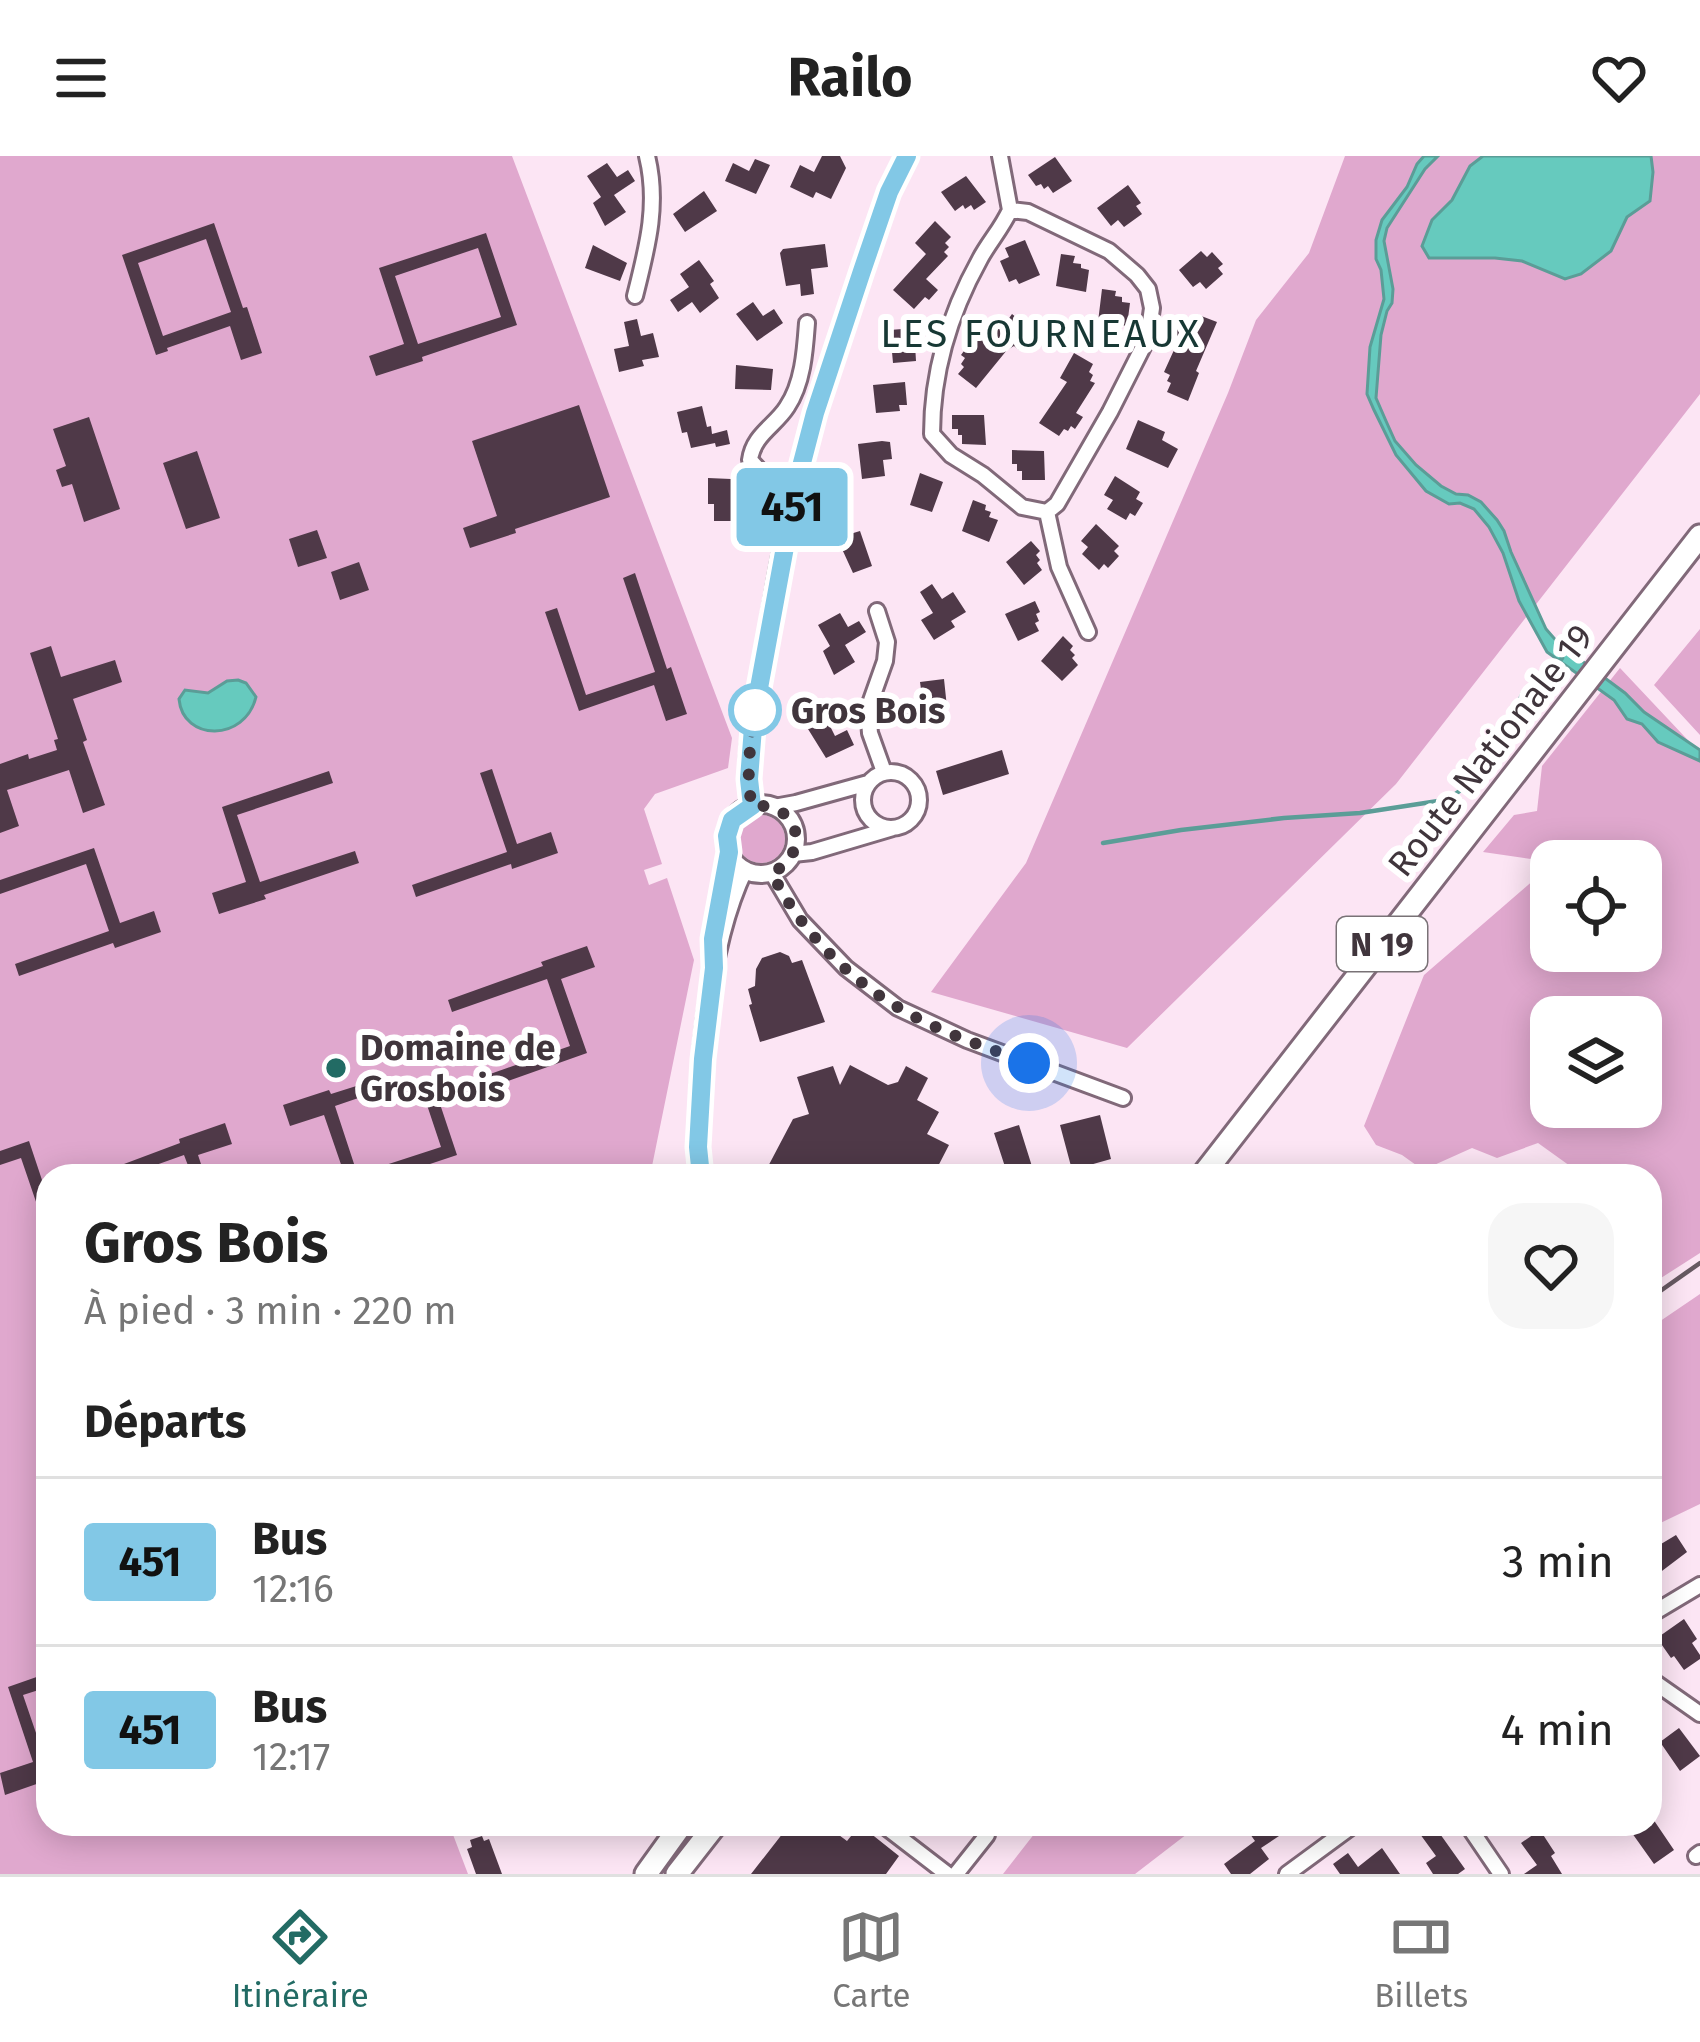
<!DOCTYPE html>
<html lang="fr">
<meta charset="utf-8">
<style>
:root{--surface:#fff;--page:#f6f6f6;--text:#222;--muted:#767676;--line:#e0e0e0;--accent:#226b64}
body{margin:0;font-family:"Fira Sans",sans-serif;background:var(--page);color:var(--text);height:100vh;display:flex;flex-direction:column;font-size:45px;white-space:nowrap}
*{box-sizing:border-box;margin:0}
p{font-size:39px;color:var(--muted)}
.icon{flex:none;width:66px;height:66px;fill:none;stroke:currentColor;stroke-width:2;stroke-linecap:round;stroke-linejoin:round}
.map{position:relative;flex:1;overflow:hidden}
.details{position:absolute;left:36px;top:1008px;width:1626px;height:672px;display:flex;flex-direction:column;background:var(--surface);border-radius:36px;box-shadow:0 6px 30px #0003}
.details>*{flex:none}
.badge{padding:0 24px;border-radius:9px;font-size:42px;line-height:78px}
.tools{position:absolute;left:1530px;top:684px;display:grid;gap:24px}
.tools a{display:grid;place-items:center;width:132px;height:132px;border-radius:24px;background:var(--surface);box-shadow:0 6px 30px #0003;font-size:60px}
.you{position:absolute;width:60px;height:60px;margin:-30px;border:9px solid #fff;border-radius:50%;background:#1a73e8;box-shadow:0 0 0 18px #1a73e833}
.map>.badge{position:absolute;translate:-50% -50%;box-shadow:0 0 0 6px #fff}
h2{padding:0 48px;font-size:45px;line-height:108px}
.round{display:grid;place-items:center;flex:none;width:126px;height:126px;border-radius:36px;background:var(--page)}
.summary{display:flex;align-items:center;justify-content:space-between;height:204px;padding:0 48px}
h1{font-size:57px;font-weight:700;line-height:90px}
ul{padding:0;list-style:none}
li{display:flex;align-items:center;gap:36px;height:168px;padding:0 48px;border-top:3px solid var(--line)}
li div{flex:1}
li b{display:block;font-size:45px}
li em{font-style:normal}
li .badge{min-width:132px;font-weight:700;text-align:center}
header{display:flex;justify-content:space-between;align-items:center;height:156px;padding:0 48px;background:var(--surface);font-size:54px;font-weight:700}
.menu{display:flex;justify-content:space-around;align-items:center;height:168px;border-top:3px solid var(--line);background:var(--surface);font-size:33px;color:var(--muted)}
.menu a{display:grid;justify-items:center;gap:6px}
.menu .active{color:var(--accent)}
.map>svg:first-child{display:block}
.green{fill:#e0a8ce;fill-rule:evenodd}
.water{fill:#66cabe;stroke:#5b9d97;stroke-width:3}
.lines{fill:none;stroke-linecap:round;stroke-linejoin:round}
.stream{stroke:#5b9d97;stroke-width:4.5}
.building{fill:#4f3948;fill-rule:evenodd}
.minor-casing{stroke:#816979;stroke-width:20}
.tertiary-casing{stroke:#816979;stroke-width:22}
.primary-casing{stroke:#816979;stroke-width:27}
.minor{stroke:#fff;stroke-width:14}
.tertiary{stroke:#fff;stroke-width:16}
.primary{stroke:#fff;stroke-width:21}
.rail{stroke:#675962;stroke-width:4.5}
.line-casing{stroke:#fff;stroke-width:27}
.line{stroke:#82c8e6;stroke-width:18}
.walk{stroke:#40353c;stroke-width:12;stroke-dasharray:0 21.6}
.stop-dot{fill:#fff;stroke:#82c8e6;stroke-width:6}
.poi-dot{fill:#226b64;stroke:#fff;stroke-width:4.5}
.labels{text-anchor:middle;stroke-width:12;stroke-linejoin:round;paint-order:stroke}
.shield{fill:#fff;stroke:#797276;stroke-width:3}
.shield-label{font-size:33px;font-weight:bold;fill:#40353c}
.stop-label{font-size:36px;font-weight:bold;fill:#40353c;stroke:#fff;text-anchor:start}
.street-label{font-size:36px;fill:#40353c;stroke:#fff}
.poi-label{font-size:36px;font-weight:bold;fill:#40353c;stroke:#fff;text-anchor:start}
.neighbourhood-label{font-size:39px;letter-spacing:3px;fill:#173834;stroke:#fff}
</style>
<header><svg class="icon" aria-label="menu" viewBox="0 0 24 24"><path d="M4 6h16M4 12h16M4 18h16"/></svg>Railo<svg class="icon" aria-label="heart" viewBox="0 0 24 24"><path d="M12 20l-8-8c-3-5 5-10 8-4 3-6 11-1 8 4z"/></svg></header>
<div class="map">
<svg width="1700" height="1718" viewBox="0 0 1700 1718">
<rect width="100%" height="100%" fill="#fce5f4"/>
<path class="green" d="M0,0H512L732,582L728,612L655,638L644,653L662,708L644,714L649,729L667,722L694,804L650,1020H48V1668H455L452,1676L468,1718H0Z
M1345,0H1700V238L1396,628L1127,892L931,836L1026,707L1228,237L1256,164L1309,97Z
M1700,473V579L1654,529Z
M1620,512L1700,597V1097L1650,1129V1020H1584L1538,987L1497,1002L1472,992L1423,1014L1402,999L1376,989L1364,970L1424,819L1551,709V795H1641V705L1551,706L1483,696L1514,659L1537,655L1542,610ZM1551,861H1641V951H1551Z
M737 683a24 24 0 1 1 48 0a24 24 0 1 1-48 0Z
M1700,1138V1348L1650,1372V1172Z
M1042,1668H1200L1135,1718H1003Z"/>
<path class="water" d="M1424,0H1438L1425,13L1387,72L1384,85L1393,133L1392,147L1387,155L1381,179L1376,242L1386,265L1395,285L1416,309L1441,330L1456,338L1468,339L1481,346L1497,364L1504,375L1511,396L1546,473L1559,488L1625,537L1644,556L1700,594V605L1658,586L1642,568L1627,563L1614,544L1547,496L1519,445L1503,397L1489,371L1474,353L1460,347L1449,348L1426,335L1396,299L1374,254L1367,238L1370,191L1384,143L1381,114L1376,103V84L1382,64L1407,31L1417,8Z
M1483,0H1651L1653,16L1650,45L1627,61L1611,95L1581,118L1565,123L1522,105L1495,102H1429L1422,90L1432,64L1452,44L1470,10Z
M238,524L246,527L256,541C245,586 183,586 179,543L185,534L208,537L227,525Z"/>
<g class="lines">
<path class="stream" d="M1448,643L1461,634L1474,618L1483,589L1510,564L1523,537L1547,521L1562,502
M1103,687L1181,674L1284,662L1360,657L1438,645"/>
</g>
<path class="building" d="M822,0H840L846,12L831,43L816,36L813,42L790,31L800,9L814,16Z
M1055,1L1072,25L1053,37L1048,30L1044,33L1041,28L1036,30L1028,19Z
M755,3L770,9L756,38L725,25L733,7L749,15Z
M607,7L617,21L628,14L635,25L614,39L626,56L605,70L593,47L601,41L587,20Z
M966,20L986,46L974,54L971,49L965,53L963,49L955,55L941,36Z
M1128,29L1141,47L1136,50L1142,58L1124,71L1118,64L1111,70L1097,52Z
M704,35L717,55L685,76L673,58Z
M935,65L951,81L945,87L949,91L944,96L948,100L926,123L938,134L929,144L925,141L914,153L893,134L926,98L915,87Z
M214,67L243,152L247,151L262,197L241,204L230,170L167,192L168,195L156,199L122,99ZM206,83L231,156L163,180L138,107Z
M486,77L517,169L422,201L423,205L376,220L369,200L404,188L379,112ZM478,92L501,161L418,188L395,120Z
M1025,84L1040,119L1019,128L1016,123L1009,126L1000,105L1009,101L1005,92Z
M825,88L828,111L811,113L814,138L801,140L800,128L786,130L780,97L783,93Z
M593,89L627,107L620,125L585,112Z
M1201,95L1207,101L1212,96L1223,108L1218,112L1223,118L1206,133L1200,126L1193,131L1179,114Z
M1061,98L1075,100L1073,107L1081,108V112L1089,114L1086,136L1056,130Z
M699,104L714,125L710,128L719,142L700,157L692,146L678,156L670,144L689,131L680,118Z
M1102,133L1116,135L1115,140L1122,141V146L1130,147L1127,170L1098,166Z
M753,146L763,160L774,153L783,167L757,185L736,158Z
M1012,158L1030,172L1024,179L1029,183L1019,194L1014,190L1007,194L976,232L958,218L964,211L961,208L965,202L961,199L969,188L972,190L999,159L1007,165Z
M1196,158L1217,166L1196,215L1199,217L1188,245L1167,236L1171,227L1167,225L1170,219L1164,216L1179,183L1174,182L1179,169L1185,172L1188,165L1192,167Z
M637,163L641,180L653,177L659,201L642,204L644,210L619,216L614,193L629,190L624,166Z
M914,172L916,205L893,207L890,174Z
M1074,197L1093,208L1089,216L1093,219L1090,225L1095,227L1076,257L1083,261L1075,273L1071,270L1068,275L1064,273L1059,280L1039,267L1067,226L1060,222Z
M736,209L773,213L771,234L735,233Z
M905,226L907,249H899L900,255L876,257L873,229Z
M579,249L610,341L515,373L516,377L470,392L463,372L497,360L472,285Z
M702,250L707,271L711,270L712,278L727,274L730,288L716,291L715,287L691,292L687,276L682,277L677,256Z
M952,259H984L986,289L962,288V279H958V273H952Z
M89,261L120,353L84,366L72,328L62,331L56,314L66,310L53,273Z
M1138,264L1165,276L1162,284L1178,293L1168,312L1126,293Z
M882,285L890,286L892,303L883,304L885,320L862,323L858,288Z
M1012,294L1044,295L1045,324H1022V315H1017V308H1012Z
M197,295L220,362L186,373L163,307Z
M920,317L943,326L932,356L910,349Z
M1115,320L1140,336L1136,343L1143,347L1135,360L1130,357L1126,364L1107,353L1113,344L1104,339Z
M708,322L731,323V339H756L755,352H738L737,365H714V348H708Z
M973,344L986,349L985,354L991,356L989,361L998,364L989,386L962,375Z
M1096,368L1119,390L1114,395L1119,400L1108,412L1104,408L1099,414L1082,398L1088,391L1081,385Z
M317,374L327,402L298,411L289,383Z
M860,375L872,410L853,417L837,382Z
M1031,385L1040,395L1036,399L1040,404L1037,407L1042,414L1024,429L1006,406Z
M359,406L369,434L340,444L331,416Z
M635,417L667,513L671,511L687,558L666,565L654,529L579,555L545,456L557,452L586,539L655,516L623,422Z
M932,428L942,443L953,436L966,456L951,465L955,471L934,484L921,464L933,457L920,436Z
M1035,445L1040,456L1036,458L1039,465L1035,467L1039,475L1018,485L1005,458Z
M840,457L848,471L859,465L866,476L845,489L855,506L834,519L823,495L830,490L818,469Z
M1063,480L1073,490L1070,494L1075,499L1072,502L1078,509L1062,525L1041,505Z
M51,490L61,521L115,504L122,526L73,543L87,584L83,586L105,649L83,657L69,614L7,634L19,670L0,677V608L28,598L29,603L57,594L54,584L58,583L30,497Z
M944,523L948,561L922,565V569L907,572L905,558L920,556L919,548H923L920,526Z
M827,564L835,580L847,574L854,589L826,602L808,573Z
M1002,594L1009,618L943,639L936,615Z
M492,613L517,688L551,676L558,697L512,713L511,708L416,741L412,729L507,696L480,617Z
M329,615L333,627L237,659L260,726L355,695L359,707L264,739L266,743L219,758L212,737L246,726L222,651Z
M94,692L120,767L154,755L161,776L115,792L113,787L19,820L15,808L109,775L86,708L0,738V724Z
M587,790L595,811L561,823L587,897L480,935L476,923L570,890L547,823L452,856L448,844L543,810L541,806Z
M780,796L789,800L792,807L802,804L825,866L760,886L749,849L752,848L748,833L755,830L756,813L762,802Z
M850,909L888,929L898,926L906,910L928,922L917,944L939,956L927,978L949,989L933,1020H763L793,963L809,958L797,921L833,910L840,929Z
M369,926L373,937L335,950L358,1020H345L324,959L290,970L283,949L329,934L331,938Z
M437,939L457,999L394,1020H361V1017L441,991L425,943Z
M1100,959L1111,1003L1072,1014L1060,969Z
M225,967L232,988L198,999L205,1020H192L184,999L125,1020H92L180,987L179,983Z
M1019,969L1035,1020H1008L994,977Z
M29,985L48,1042V1075H46L21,1002L0,1009V995Z
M1650,1371L1661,1388L1676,1379L1687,1396L1650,1424Z
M1684,1463L1697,1483L1692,1487L1700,1499V1503L1684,1514L1674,1500L1671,1502L1657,1482Z
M48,1517V1531L23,1539L48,1612V1624L5,1639L0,1617L33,1606L8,1531Z
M1679,1572L1700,1600L1680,1615L1660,1586Z
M1653,1663L1674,1694L1654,1708L1632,1677L1650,1668Z
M790,1668H824L847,1685L860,1669L899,1700L886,1718H751Z
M1243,1668H1297L1261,1692L1269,1703L1250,1718H1231L1224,1708L1255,1685Z
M1433,1668L1465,1713L1458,1718H1433L1426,1707L1436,1700L1420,1678Z
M1540,1674L1555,1697L1551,1700L1562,1718H1524L1537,1709L1521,1687Z
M482,1680L484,1685L489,1683L502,1718H476L467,1693L472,1691L470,1684Z
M1382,1692L1400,1718H1340L1333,1708L1348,1697L1358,1711Z"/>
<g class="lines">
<defs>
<path id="minor" d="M1000,0L1010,54
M1010,54L1028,56L1109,95L1137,119L1148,133L1152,152L1148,181L1110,256L1057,348L1047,356L1022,351L983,319L951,299L932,278C932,216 950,157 980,103C989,86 1002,72 1010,54Z
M635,140C647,92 659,49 647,0
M797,326L761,316L750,304C753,279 775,270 787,251C803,227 805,195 807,167
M1047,356L1059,411L1088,476
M877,455L887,486L885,505L868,553L870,577L884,616
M863 644a28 28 0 1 1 56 0a28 28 0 1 1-56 0Z
M774,651L796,647L868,627
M793,698L812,696L893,672
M772,717L800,764L846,812L898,852L967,884L1123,942
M1650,1459L1700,1429
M1650,1523L1700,1558
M882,1668L947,1718
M1467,1668L1501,1718
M1696,1700L1700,1697
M956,1718L987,1679
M1287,1718L1355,1668"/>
<path id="tertiary" d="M726 683a35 35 0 1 1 70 0a35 35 0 1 1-70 0Z
M752,650C742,606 755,556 762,513C772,449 782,385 798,323C811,269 828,216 846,164C864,108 881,53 907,0
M718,751L729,696
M701,1020C693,935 707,791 744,714"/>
<path id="primary" d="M1202,1020L1700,380
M646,1718L682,1668
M677,1718L716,1668"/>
</defs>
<use href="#minor" class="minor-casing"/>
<use href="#tertiary" class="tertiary-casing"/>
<use href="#primary" class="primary-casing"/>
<use href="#minor" class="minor"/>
<use href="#tertiary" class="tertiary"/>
<use href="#primary" class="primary"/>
<path class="rail" d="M1656,1138L1700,1107"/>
</g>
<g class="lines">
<defs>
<path id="line" d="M701,1020L698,991L703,903L714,812L713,783L729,696L727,680L732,664L752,650L749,623L754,559L797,326L815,257L862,115L889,36L907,0"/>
</defs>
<use href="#line" class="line-casing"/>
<use href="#line" class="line"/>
<path class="walk" d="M755,554C751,585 745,618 752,650C797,645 814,695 772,717C798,771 847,822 899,852C939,876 985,891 1029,907"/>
</g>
<circle class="stop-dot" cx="755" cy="554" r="24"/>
<circle class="poi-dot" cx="336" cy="912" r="12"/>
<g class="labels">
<rect class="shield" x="1337" y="761" width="90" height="54" rx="9"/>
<g class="shield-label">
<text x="1382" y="800">N 19</text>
</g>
<g class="stop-label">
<text x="791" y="567">Gros Bois</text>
</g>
<g class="street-label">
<text transform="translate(1490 594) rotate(-52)" y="13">Route Nationale 19</text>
</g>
<g class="poi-label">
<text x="360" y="904">Domaine de<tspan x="360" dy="41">Grosbois</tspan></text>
</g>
<g class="neighbourhood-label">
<text x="1041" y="191">LES FOURNEAUX</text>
</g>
</g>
</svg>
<div class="tools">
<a><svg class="icon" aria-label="locate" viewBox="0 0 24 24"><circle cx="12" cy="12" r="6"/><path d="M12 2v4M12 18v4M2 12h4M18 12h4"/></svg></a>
<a><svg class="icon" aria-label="layers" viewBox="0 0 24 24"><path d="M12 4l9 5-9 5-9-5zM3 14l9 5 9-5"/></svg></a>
</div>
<div class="you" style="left:1029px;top:907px"></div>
<b class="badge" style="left:792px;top:351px;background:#82c8e6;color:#111">451</b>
<section class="details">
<div class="summary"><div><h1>Gros Bois</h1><p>À pied · 3 min · 220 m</p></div><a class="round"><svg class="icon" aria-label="heart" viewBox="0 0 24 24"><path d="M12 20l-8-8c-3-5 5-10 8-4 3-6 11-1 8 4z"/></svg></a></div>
<h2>Départs</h2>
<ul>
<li><span class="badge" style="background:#82c8e6;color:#111">451</span><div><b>Bus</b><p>12:16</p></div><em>3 min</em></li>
<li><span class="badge" style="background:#82c8e6;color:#111">451</span><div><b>Bus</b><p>12:17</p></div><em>4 min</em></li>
</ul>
</section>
</div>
<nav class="menu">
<a class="active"><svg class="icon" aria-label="directions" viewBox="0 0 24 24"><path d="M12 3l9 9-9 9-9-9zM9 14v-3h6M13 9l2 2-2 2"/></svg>Itinéraire</a>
<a><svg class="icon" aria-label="map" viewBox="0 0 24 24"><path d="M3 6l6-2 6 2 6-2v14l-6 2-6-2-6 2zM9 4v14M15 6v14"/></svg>Carte</a>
<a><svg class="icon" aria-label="tickets" viewBox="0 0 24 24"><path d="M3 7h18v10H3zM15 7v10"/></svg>Billets</a>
</nav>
